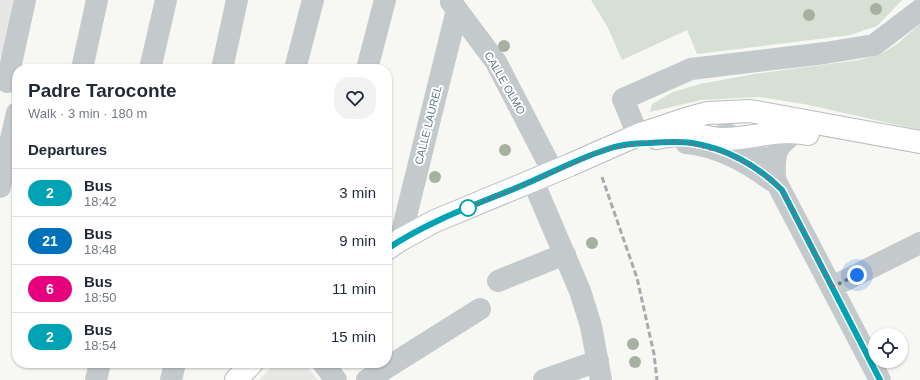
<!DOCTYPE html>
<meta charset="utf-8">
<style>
:root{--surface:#fff;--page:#f2f2f3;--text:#1f2937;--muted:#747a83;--line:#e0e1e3}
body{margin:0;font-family:Helvetica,sans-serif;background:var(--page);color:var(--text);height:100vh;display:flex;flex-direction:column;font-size:15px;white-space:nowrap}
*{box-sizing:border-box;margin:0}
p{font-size:13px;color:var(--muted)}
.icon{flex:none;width:22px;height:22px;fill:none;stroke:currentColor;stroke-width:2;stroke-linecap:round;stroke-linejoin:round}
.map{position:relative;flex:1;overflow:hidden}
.panel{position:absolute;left:12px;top:64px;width:380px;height:304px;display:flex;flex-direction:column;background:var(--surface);border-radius:16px;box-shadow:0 1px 3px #0004}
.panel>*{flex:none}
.badge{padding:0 8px;border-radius:13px;font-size:14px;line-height:26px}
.buttons{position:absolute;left:868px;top:328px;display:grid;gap:8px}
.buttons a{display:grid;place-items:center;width:40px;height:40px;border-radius:50%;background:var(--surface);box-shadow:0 1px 3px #0004;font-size:20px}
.you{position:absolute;width:20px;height:20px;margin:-10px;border:3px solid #fff;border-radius:50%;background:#1a73e8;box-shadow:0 0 0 6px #1a73e833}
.map>.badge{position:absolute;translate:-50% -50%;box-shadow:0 0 0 2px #fff}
h2{padding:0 16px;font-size:15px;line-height:36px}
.round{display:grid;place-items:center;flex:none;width:42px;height:42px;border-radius:16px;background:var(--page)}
.summary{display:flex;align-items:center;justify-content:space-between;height:68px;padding:0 16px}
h1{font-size:19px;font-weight:600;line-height:30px}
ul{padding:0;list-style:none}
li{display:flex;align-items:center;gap:12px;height:48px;padding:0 16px;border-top:1px solid var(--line)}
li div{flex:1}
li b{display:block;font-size:15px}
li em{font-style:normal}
li .badge{min-width:44px;font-weight:700;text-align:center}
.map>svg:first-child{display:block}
.built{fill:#e7e8e6}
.green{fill:#d8dfd4}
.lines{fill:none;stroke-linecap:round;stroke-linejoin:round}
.major-casing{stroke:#b7bcbf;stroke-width:24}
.minor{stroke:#c4c9cc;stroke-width:22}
.major{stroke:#fff;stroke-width:22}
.rail{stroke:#a4acb1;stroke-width:3;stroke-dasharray:6 3;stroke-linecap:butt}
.major-bridge-casing{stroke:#b7bcbf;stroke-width:24;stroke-linecap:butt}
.major-bridge{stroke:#fff;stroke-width:22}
.tree{fill:#a7b1a1}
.line-casing{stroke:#fff;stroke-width:9}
.line{stroke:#00a3b4;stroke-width:6}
.walk{stroke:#637987;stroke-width:4;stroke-dasharray:0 7.2}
.stop-dot{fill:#fff;stroke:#00a3b4;stroke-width:2}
.labels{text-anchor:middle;stroke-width:4;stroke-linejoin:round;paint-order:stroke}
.street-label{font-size:11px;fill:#637987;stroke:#fff}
</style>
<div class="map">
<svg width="920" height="380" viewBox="0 0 920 380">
<rect width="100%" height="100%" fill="#f7f7f3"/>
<path class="built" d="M0,0H16L7,59L0,57Z
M276,363H304L318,380H259Z"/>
<path class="green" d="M591,0H902L877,26L850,35L697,54L687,30L622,60L607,26Z
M920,24V130L804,104L758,97L701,100L650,112L652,104L673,92L700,84L754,74L859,60L881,54L897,44Z"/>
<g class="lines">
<defs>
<path id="major" d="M656,138C669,135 682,134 695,135C706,136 715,140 726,139C754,138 780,128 808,134
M606,149L638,135L689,118L707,113L750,111L920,142
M387,249L400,240L435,221L570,165
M236,380L252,363"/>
</defs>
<use href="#major" class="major-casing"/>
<path class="minor" d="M451,2L496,62L553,172
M82,69L97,0
M150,69L166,0
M222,69L237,0
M295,69L313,0
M367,69L385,0
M7,82L25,0
M725,133C747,141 757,151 770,170L880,380
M638,135L623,99L691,69L825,53L874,45L920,10
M686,143C718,146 746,161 771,180
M775,178C774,153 775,146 796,132
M533,181L580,291L591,326L601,380
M0,187L17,113
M387,237L400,240L457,10
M498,281L565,254
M832,287L920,243
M323,363L336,380
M96,380L100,363
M171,380L175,363
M367,380L480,309
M544,380L598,361"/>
<use href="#major" class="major"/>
<path class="rail" d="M602,177L637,278L654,354L657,380"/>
<defs>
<path id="major-bridge" d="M570,165L606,149"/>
</defs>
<use href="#major-bridge" class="major-bridge-casing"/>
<use href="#major-bridge" class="major-bridge"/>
</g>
<g class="tree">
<circle cx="876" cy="9" r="6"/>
<circle cx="809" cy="15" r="6"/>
<circle cx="504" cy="46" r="6"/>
<circle cx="505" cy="150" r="6"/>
<circle cx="435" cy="177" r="6"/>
<circle cx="592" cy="243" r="6"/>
<circle cx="633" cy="344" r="6"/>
<circle cx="635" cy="362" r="6"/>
</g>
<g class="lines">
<defs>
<path id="line" d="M387,249C427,222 472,206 516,188C546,176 574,160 605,150C618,145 635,143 649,143C664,142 678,141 692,143C726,148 758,166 782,190L880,380"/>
</defs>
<use href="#line" class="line-casing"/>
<use href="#line" class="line"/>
<path class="walk" d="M468,208L463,210L533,181L606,149L642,143L678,142L693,144L726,153L753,167L772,181L782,190L832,287L857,275"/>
</g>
<circle class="stop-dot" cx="468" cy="208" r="8"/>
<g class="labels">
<g class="street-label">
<text transform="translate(505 83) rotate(60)" y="4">CALLE OLMO</text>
<text transform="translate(428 125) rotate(-76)" y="4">CALLE LAUREL</text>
</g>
</g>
</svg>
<div class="buttons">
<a><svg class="icon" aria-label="locate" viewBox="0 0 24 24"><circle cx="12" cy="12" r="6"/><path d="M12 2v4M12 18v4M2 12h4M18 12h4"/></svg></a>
</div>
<div class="you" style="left:857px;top:275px"></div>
<section class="panel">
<div class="summary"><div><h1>Padre Taroconte</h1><p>Walk · 3 min · 180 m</p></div><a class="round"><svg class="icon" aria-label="heart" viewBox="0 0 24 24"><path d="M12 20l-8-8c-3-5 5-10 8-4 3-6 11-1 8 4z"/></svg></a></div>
<h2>Departures</h2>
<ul>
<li><span class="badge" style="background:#00a3b4;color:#fff">2</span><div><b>Bus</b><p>18:42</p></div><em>3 min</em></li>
<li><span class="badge" style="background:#0072bc;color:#fff">21</span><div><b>Bus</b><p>18:48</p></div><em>9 min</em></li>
<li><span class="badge" style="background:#e6007e;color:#fff">6</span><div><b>Bus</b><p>18:50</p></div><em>11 min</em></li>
<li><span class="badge" style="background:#00a3b4;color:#fff">2</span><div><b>Bus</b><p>18:54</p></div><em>15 min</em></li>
</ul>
</section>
</div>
